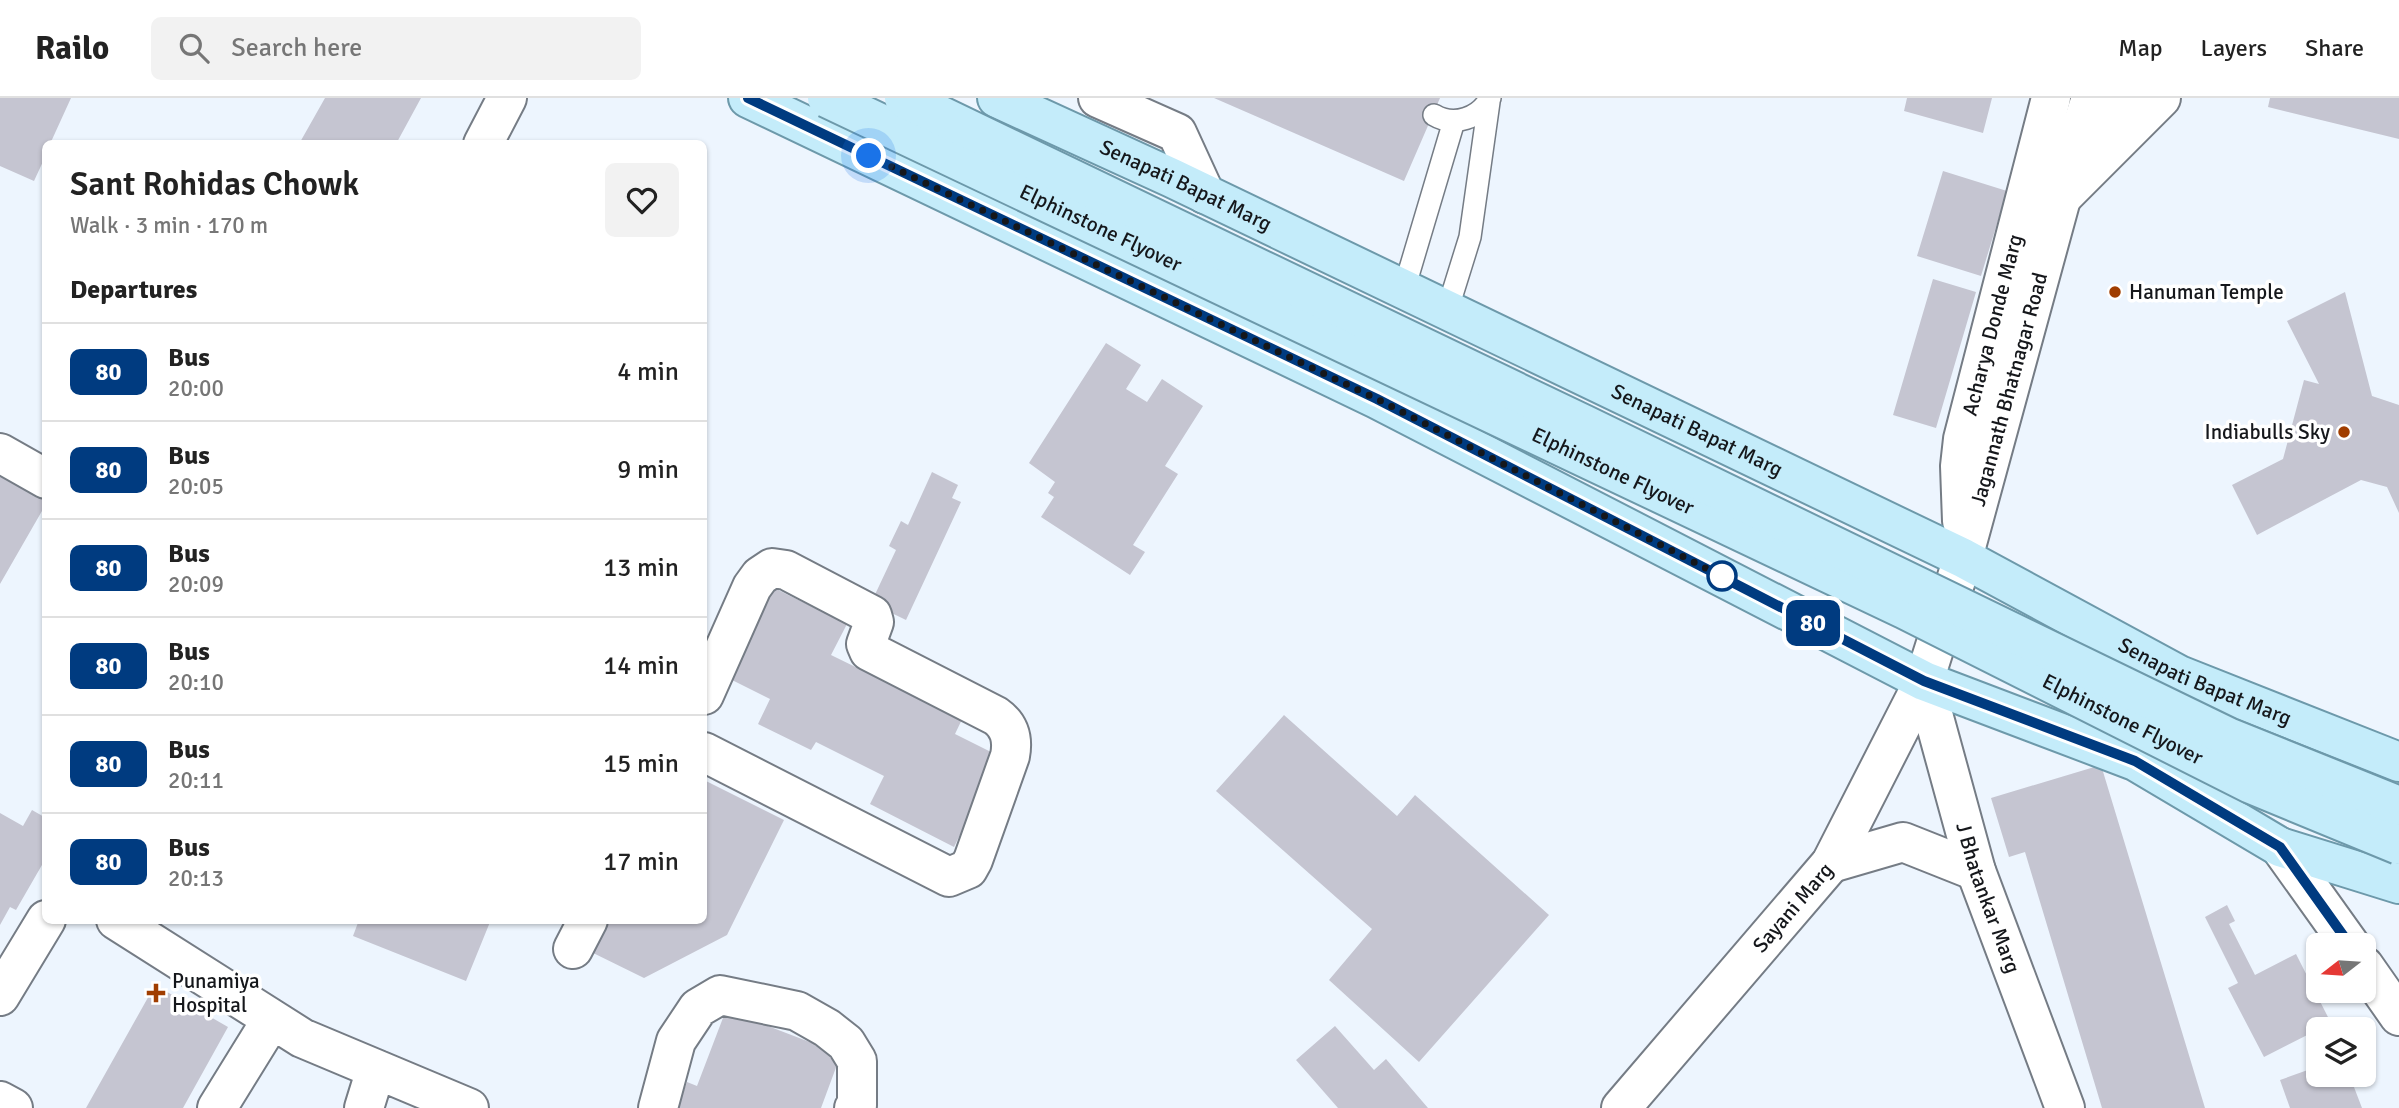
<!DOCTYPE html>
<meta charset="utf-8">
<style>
:root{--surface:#fff;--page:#f2f2f2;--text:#222;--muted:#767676;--line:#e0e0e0}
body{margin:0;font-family:Signika,sans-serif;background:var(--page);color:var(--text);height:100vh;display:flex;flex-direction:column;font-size:26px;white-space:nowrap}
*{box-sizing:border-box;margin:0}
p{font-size:23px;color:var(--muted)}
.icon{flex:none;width:38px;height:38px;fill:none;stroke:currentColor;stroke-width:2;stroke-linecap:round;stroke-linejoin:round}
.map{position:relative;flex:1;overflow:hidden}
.sheet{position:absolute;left:42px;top:42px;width:665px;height:784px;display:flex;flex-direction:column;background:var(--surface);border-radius:10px;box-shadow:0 2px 5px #0004}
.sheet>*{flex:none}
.badge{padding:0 14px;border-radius:10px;font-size:24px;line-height:46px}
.needle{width:46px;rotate:253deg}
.controls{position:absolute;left:2306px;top:835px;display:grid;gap:14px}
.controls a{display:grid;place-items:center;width:70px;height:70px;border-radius:10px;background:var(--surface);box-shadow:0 2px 5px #0004;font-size:35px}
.you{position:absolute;width:35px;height:35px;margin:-18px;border:5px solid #fff;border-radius:50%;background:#1a73e8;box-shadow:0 0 0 10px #1a73e833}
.map>.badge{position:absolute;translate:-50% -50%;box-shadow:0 0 0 4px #fff}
h2{padding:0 28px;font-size:26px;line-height:63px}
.round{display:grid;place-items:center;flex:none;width:74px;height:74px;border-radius:10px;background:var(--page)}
.head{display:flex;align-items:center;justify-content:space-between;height:119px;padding:0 28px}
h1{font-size:33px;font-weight:600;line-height:52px}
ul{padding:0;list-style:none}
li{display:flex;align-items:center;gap:21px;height:98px;padding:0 28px;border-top:2px solid var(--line)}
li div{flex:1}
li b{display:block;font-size:26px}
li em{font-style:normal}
li .badge{min-width:77px;font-weight:700;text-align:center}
header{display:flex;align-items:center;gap:42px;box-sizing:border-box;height:98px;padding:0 35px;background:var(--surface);border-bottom:2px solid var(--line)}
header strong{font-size:33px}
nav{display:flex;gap:38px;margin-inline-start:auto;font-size:24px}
.search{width:490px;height:63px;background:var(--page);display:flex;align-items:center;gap:18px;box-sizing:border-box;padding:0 24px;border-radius:10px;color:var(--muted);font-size:26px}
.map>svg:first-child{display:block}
.building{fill:#c5c5d1}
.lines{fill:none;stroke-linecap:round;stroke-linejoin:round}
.service-casing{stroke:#757c85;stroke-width:24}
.minor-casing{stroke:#757c85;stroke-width:42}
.tertiary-casing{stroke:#757c85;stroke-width:42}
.secondary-casing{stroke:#757c85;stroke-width:42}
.primary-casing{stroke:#6d99aa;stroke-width:42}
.service{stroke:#fff;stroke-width:21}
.minor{stroke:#fff;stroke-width:38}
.tertiary{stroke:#fff;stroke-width:38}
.secondary{stroke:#fff;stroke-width:38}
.primary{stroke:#c4ecfa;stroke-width:38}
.primary-bridge-casing{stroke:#6d99aa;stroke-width:42;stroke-linecap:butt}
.primary-bridge{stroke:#c4ecfa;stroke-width:38}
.line-casing{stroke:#fff;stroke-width:16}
.line{stroke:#003b80;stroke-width:10}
.walk{stroke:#15171b;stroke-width:7;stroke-dasharray:0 12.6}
.poi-dot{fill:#a03d00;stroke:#fff;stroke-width:2.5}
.stop-dot{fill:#fff;stroke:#003b80;stroke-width:3.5}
.labels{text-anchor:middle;stroke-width:7;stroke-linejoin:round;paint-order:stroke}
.street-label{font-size:21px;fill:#15171b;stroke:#fff}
.poi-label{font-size:21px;fill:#15171b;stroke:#fff;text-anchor:start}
</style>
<header>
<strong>Railo</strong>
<div class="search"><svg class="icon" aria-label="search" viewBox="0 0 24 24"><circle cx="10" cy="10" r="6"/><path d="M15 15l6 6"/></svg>Search here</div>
<nav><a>Map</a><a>Layers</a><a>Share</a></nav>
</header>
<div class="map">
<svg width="2399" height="1010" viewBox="0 0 2399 1010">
<rect width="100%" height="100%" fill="#edf5fe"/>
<path class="building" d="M0,0H71L50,46H46V57L34,83L0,68Z
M325,0H421L396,46H299Z
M1214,0H1440L1404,83Z
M1907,0H1992L1983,35L1904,13Z
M2270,0H2399V41L2268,9Z
M1943,73L2007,93L1981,178L1917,158Z
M1933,181L1976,194L1936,330L1893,317Z
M2345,194L2372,298L2399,307V415L2387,389L2361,382L2257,437L2232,387L2283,361L2304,282L2319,286L2287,223Z
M1106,245L1141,267L1126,291L1147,304L1162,281L1203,308L1165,368L1178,376L1133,447L1145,454L1130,477L1041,419L1054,399L1048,395L1055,384L1029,365Z
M0,367L46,393V406L0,486Z
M932,374L958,387L952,400L961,404L906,522L871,505L896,452L889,448L901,423L908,427Z
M764,485L847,526L831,557L933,607L937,598L966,613L955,636L999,658L954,749L870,706L884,678L816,644L811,652L758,626L770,601L720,576Z
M1284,617L1397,718L1415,697L1549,817L1419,964L1329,882L1372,831L1216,693Z
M2101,667L2205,1010H2102L2025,754L2009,759L1991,700Z
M704,682L784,722L727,837L644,880L585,851L599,822H704Z
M32,712L46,720V760L16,812L10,809L0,827V715L23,728Z
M2227,807L2235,823L2229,826L2255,877L2296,856L2331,925L2264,959L2228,890L2238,885L2205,819Z
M359,822H485L490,824L466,883L353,838Z
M155,887L228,929L183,1010H86Z
M726,912L841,956L821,1010H665L672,992L683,995L687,984L697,988Z
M1335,928L1374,972L1386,961L1428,1010H1338L1296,962Z
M2319,968V976H2349L2362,1010H2290L2280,982Z"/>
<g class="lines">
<defs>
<path id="service" d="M1434,17C1454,29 1480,20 1490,0
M1404,191L1454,23
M1447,213L1470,139L1489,4"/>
<path id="minor" d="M483,46L507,0
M2076,46L2119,0
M2062,99L2161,0
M0,355L46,381
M704,597L752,489L760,478L772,470L786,472L872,517L874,524L866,546L869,553L996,618C1010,628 1013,642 1010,658L973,762L968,771L949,779L704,654
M2280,749L2350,847
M116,822L302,940L469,1010
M573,851L588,822
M2364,868L2399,918
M0,898L46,822
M0,1003L13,1010
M217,1010L272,921
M364,1010L376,971
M658,1010L676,943L698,910L720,897L797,913L827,930L846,945L857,963V1007L854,1010"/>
<path id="tertiary" d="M1098,0L1177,35L1205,96"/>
<g id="secondary">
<path id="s1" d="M1962,423L1960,368L1963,341L2051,0"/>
<path id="s2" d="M1924,583L1976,773L2065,1010"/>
<path d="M1831,765L1903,744L1976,773"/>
<path id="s3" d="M1621,1010L1831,765L1924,583L1963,460L2076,46L2091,0"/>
</g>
<g id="primary">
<path d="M748,0L1377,301L1924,583L2135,663L2280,749L2399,786"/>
<path id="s4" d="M997,0L1172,80L1963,460L2179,577L2399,664"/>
</g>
</defs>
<use href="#service" class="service-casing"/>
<use href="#minor" class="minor-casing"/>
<use href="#tertiary" class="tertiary-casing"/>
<use href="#secondary" class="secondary-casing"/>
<use href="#primary" class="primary-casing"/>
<use href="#service" class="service"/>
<use href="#minor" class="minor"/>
<use href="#tertiary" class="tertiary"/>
<use href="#secondary" class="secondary"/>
<use href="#primary" class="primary"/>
<defs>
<g id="primary-bridge">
<path id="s5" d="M827,0L1904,511L2251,686L2399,747"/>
<path d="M904,0L1585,327L2228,639L2399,708"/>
</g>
</defs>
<use href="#primary-bridge" class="primary-bridge-casing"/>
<use href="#primary-bridge" class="primary-bridge"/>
</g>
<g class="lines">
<defs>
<path id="line" d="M748,0L1377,301L1924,583L2135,663L2280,749L2350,847"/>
</defs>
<use href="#line" class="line-casing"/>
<use href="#line" class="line"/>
<path class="walk" d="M869,58L1377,301L1725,480L1722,478"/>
</g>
<g class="poi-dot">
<circle cx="2115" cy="194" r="7"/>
<circle cx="2344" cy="334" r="7"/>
<path d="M152.5 884.5h7v7h7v7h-7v7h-7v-7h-7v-7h7z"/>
</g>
<circle class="stop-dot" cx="1722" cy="478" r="14"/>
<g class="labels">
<g class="street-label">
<text dy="7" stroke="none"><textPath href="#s4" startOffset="208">Senapati Bapat Marg</textPath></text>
<text dy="7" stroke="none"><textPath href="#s5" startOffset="303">Elphinstone Flyover</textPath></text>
<text dy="7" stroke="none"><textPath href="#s1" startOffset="200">Acharya Donde Marg</textPath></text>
<text dy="7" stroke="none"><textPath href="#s3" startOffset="831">Jagannath Bhatnagar Road</textPath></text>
<text dy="7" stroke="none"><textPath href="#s4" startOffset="775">Senapati Bapat Marg</textPath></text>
<text dy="7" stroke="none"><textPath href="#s5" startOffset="870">Elphinstone Flyover</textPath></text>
<text dy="7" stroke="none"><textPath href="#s4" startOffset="1342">Senapati Bapat Marg</textPath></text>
<text dy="7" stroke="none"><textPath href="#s5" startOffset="1437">Elphinstone Flyover</textPath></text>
<text dy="7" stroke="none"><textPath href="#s2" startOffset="226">J Bhatankar Marg</textPath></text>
<text dy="7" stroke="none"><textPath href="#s3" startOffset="264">Sayani Marg</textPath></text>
</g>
<g class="poi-label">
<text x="2129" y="201">Hanuman Temple</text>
<text x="2330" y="341" text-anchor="end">Indiabulls Sky</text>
<text x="172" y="890">Punamiya<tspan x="172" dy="24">Hospital</tspan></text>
</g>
</g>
</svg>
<div class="controls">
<a><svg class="needle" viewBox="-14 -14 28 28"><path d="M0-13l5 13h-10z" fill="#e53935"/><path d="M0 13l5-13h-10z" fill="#767676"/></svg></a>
<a><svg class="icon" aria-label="layers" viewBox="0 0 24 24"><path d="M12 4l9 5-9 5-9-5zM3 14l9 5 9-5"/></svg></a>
</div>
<div class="you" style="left:869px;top:58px"></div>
<b class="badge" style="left:1813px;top:525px;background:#003b80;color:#fff">80</b>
<section class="sheet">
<div class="head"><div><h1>Sant Rohidas Chowk</h1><p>Walk · 3 min · 170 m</p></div><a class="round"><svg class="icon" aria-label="heart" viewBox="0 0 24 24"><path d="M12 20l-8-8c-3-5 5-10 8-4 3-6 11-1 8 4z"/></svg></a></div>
<h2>Departures</h2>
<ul>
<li><span class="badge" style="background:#003b80;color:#fff">80</span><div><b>Bus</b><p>20:00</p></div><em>4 min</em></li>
<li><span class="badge" style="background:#003b80;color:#fff">80</span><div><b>Bus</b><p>20:05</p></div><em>9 min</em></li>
<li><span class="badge" style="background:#003b80;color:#fff">80</span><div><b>Bus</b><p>20:09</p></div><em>13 min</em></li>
<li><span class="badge" style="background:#003b80;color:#fff">80</span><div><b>Bus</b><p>20:10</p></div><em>14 min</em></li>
<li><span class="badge" style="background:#003b80;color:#fff">80</span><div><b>Bus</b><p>20:11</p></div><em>15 min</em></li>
<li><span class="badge" style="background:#003b80;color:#fff">80</span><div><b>Bus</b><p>20:13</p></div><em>17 min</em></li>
</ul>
</section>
</div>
